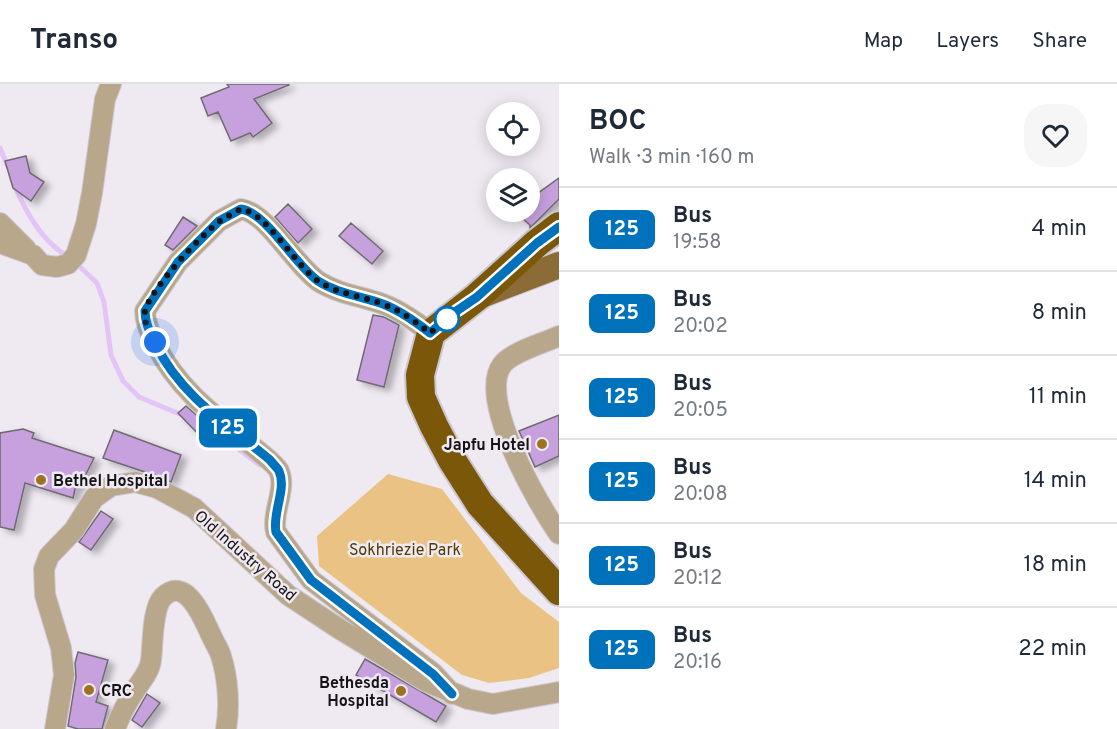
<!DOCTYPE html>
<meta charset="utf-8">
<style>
:root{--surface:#fff;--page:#f6f6f7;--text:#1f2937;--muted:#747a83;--line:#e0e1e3}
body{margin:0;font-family:Overpass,sans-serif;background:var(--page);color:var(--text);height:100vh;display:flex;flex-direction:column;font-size:22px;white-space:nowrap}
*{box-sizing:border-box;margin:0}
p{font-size:20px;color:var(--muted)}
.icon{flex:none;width:33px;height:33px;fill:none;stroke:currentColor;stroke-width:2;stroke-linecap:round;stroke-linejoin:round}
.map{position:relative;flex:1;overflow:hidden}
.details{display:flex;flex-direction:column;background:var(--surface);width:558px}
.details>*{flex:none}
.badge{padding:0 12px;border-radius:9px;font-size:21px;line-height:39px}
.tools{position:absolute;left:486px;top:18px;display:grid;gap:12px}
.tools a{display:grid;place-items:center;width:54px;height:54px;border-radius:50%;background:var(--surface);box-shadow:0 3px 15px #0003;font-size:30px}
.you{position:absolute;width:30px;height:30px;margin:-15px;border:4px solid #fff;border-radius:50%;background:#1a73e8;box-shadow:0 0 0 9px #1a73e833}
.map>.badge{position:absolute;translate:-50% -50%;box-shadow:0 0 0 3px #fff}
.round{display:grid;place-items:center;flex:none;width:63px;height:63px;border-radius:24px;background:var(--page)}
.headline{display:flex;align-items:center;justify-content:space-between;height:102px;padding:0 30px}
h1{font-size:28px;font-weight:700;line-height:45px}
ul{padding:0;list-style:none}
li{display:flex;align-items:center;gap:18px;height:84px;padding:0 30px;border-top:2px solid var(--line)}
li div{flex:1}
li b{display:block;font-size:22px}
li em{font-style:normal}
li .badge{min-width:66px;font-weight:700;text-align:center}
header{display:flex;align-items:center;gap:36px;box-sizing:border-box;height:84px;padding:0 30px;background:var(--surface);border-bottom:2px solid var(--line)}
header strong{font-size:28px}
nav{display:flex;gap:33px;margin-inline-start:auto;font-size:21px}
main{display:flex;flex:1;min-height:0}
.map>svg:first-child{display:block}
.green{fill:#eac384}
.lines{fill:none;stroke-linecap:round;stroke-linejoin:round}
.stream{stroke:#e3c4f7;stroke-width:5}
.building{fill:#c7a0de;stroke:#6f6a72;stroke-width:1.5;filter:url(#shadow)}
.minor-casing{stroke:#ccc7cf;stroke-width:22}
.major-casing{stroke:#ccc7cf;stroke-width:28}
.highway-casing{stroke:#ccc7cf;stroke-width:32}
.minor{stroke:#b8a78b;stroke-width:20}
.major{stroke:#8b6c36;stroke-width:26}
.highway{stroke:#7b570a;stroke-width:28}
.line-casing{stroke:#fff;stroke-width:14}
.line{stroke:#0072bc;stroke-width:9}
.walk{stroke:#151316;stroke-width:6;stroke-dasharray:0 10.8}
.stop-dot{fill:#fff;stroke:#0072bc;stroke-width:3}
.poi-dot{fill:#9d7321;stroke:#efe9f2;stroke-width:2}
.labels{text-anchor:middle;stroke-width:5;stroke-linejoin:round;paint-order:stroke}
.poi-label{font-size:16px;font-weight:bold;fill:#151316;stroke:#efe9f2;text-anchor:end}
.park-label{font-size:16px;fill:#543a01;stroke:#efe9f2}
.street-label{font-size:16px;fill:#151316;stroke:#efe9f2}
</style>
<header>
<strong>Transo</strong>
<nav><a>Map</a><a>Layers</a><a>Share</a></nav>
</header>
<main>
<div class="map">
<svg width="559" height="645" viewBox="0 0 559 645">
<defs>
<filter id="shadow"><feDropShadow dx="6" dy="4" stdDeviation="3" flood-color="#0004"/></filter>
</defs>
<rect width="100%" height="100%" fill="#efe9f2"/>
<path class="green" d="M388,390L442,405L521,509L559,538V584L529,594L489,599L462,591L319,482L317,452Z"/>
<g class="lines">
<path class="stream" d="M0,64L8,83
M14,100C25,127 42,157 67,172
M80,183L97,199L104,218L111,271L123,297L139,313L182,331
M205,340L260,381"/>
</g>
<path class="building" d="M227,0H288L289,1L254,15L272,39L253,53L250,49L231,57L218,28L208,32L201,14L229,3Z
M26,72L30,89L44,98L31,117L13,104L5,77Z
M559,94V115L530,144V141L515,128H530V115Z
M288,120L312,145L298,159L275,133Z
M183,133L197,142L173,166L165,161Z
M351,139L383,167L372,180L339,152Z
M373,231L384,233L399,241L384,303L357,296Z
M186,322L211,344L201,353L178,329Z
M559,331V372L535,383L519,347Z
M23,345L34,349L32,354L94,374L84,394L75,405L73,414L25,399L14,446L0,443V349Z
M114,346L181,371L171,398L160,393L103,374Z
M101,427L113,435L91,466L79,458Z
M78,568L108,576L96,618L108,622L102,645H78L68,642L76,593L75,579Z
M365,575L446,622L436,638L356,591Z
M147,610L160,619L142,643L132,636Z"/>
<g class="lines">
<defs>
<path id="minor" d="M0,139L26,165
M0,159L33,171L42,181L57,183L68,180L76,171L86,140L92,109L105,15L111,0
M431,249C416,238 401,227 383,220C361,212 338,210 318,197C294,180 267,129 241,125L219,137L178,178L145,227C145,240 151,250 156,261C181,312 228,341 269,376C272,379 277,383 279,387C287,405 271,429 276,448L311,496L433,589L452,610
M559,252C544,259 511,268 502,281C477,315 538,420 559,450
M55,645L64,591L61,564L45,511L44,485L49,472L74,446L94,414L111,402L135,398L157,404L194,424L288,511L338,544L425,597L468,615L493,620L559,608
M115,645C120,632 126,620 134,608C140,598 150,588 151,576C153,561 152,524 163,513C186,490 204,536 211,551C214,558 219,565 221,572C228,594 230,623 226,645"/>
<path id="major" d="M481,211L559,181"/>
<path id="highway" d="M559,142L537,159L477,213L431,249L420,291L421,313L434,342L452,376L480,420L559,507"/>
</defs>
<use href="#minor" class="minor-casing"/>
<use href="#major" class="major-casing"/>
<use href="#highway" class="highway-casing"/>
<use href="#minor" class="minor"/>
<use href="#major" class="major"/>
<use href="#highway" class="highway"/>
</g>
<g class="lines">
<defs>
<path id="line" d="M452,610L433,590L311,496L276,448C272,429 287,405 279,387C277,383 272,379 270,376C228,341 181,312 156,261C151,250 145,240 145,227L178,178L219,137L241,125C267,129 294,180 318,197C338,210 361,212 383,220C401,227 416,238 430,249L455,228L477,213L537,159L559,143"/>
</defs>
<use href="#line" class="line-casing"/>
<use href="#line" class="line"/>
<path class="walk" d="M155,258C150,249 143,238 145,227C149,207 203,149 220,137C227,132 234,129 241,125C267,129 294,180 318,197C338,210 361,212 383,220C401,227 416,238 430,249L447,235"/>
</g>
<circle class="stop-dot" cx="447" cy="235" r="12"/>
<g class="poi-dot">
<circle cx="542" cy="360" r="6"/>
<circle cx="41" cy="396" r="6"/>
<circle cx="89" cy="606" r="6"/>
<circle cx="401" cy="607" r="6"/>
</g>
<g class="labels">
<g class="poi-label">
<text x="530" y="366">Japfu Hotel</text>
<text x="53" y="402" text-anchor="start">Bethel Hospital</text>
<text x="389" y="604">Bethesda<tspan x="389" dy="18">Hospital</tspan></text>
<text x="101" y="612" text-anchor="start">CRC</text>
</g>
<g class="park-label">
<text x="405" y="471">Sokhriezie Park</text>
</g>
<g class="street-label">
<text transform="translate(246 471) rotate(41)" y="6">Old Industry Road</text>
</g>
</g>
</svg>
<div class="tools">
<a><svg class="icon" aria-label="locate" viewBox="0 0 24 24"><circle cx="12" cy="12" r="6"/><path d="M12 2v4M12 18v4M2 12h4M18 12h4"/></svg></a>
<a><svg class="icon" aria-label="layers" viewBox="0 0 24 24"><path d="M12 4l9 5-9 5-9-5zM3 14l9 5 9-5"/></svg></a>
</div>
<div class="you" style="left:155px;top:258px"></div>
<b class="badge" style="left:228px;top:344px;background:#0072bc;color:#fff">125</b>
</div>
<section class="details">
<div class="headline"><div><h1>BOC</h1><p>Walk · 3 min · 160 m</p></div><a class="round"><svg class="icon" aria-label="heart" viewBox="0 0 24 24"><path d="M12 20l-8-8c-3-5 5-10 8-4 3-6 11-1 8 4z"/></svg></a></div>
<ul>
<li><span class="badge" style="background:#0072bc;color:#fff">125</span><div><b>Bus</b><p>19:58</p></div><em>4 min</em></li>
<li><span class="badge" style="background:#0072bc;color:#fff">125</span><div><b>Bus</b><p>20:02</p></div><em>8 min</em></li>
<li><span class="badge" style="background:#0072bc;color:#fff">125</span><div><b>Bus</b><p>20:05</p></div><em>11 min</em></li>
<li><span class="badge" style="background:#0072bc;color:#fff">125</span><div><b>Bus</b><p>20:08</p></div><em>14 min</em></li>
<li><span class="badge" style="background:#0072bc;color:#fff">125</span><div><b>Bus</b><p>20:12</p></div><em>18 min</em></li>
<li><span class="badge" style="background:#0072bc;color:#fff">125</span><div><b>Bus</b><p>20:16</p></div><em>22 min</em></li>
</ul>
</section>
</main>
